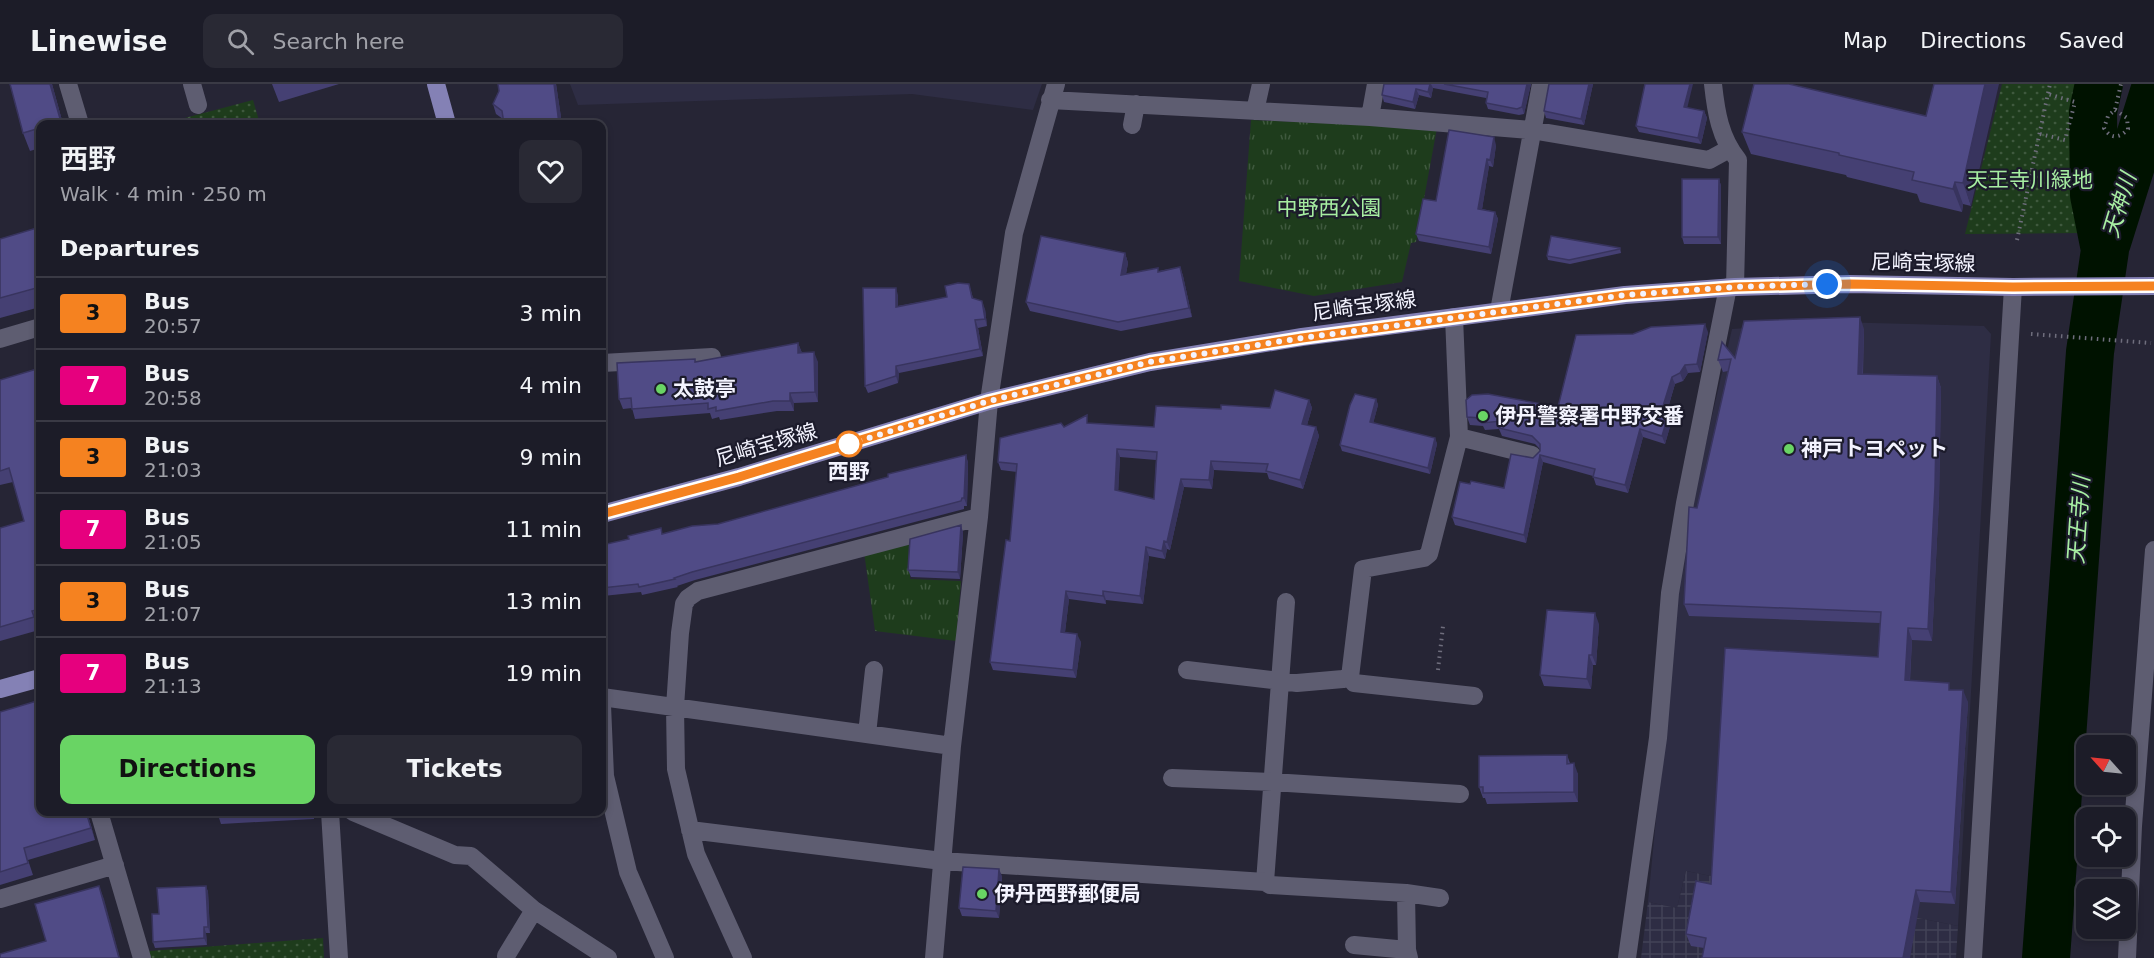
<!DOCTYPE html>
<meta charset="utf-8">
<style>
:root{--surface:#1c1c28;--page:#292934;--text:#f1f3f6;--muted:#a0a1a8;--line:#3a3a45;--accent:#69d464}
body{margin:0;font-family:"DejaVu Sans","Noto Sans JP",sans-serif;background:var(--page);color:var(--text);height:100vh;display:flex;flex-direction:column;font-size:22px;white-space:nowrap}
*{box-sizing:border-box;margin:0}
p{font-size:20px;color:var(--muted)}
.icon{flex:none;width:33px;height:33px;fill:none;stroke:currentColor;stroke-width:2;stroke-linecap:round;stroke-linejoin:round}
.map{position:relative;flex:1;overflow:hidden}
.drawer{position:absolute;left:36px;top:36px;width:570px;height:696px;display:flex;flex-direction:column;background:var(--surface);border-radius:12px;box-shadow:0 3px 9px #0003,0 0 0 2px var(--line)}
.drawer>*{flex:none}
.badge{padding:0 12px;border-radius:4px;font-size:21px;line-height:39px}
.needle{width:39px;rotate:297deg}
.fabs{position:absolute;left:2076px;top:651px;display:grid;gap:12px}
.fabs a{display:grid;place-items:center;width:60px;height:60px;border-radius:12px;background:var(--surface);box-shadow:0 3px 9px #0003,0 0 0 2px var(--line);font-size:30px}
.you{position:absolute;width:30px;height:30px;margin:-15px;border:4px solid #fff;border-radius:50%;background:#1a73e8;box-shadow:0 0 0 9px #1a73e833}
.map>.badge{position:absolute;translate:-50% -50%;box-shadow:0 0 0 3px #fff}
h2{padding:0 24px;font-size:22px;line-height:54px}
.round{display:grid;place-items:center;flex:none;width:63px;height:63px;border-radius:12px;background:var(--page)}
.headline{display:flex;align-items:center;justify-content:space-between;height:102px;padding:0 24px}
h1{font-size:28px;font-weight:600;line-height:45px}
.primary-button{display:flex;gap:12px;margin-top:auto;padding:12px 24px}
.primary-button a{flex:1;height:69px;border-radius:12px;background:var(--accent);color:#111;font-size:24px;font-weight:600;line-height:69px;text-align:center}
.primary-button a+a{background:var(--page);color:var(--text)}
ul{padding:0;list-style:none}
li{display:flex;align-items:center;gap:18px;height:72px;padding:0 24px;border-top:2px solid var(--line)}
li div{flex:1}
li b{display:block;font-size:22px}
li em{font-style:normal}
li .badge{min-width:66px;font-weight:700;text-align:center}
header{display:flex;align-items:center;gap:36px;box-sizing:border-box;height:84px;padding:0 30px;background:var(--surface);border-bottom:2px solid var(--line)}
header strong{font-size:28px}
nav{display:flex;gap:33px;margin-inline-start:auto;font-size:21px}
.search{width:420px;height:54px;background:var(--page);display:flex;align-items:center;gap:15px;box-sizing:border-box;padding:0 21px;border-radius:12px;color:var(--muted);font-size:22px}
.map>svg:first-child{display:block}
.built{fill:#2e2d44}
.industrial{fill:url(#industrial-grid)}
.grass{fill:url(#grass-dots)}
.park{fill:url(#park-tufts)}
.lines{fill:none;stroke-linecap:round;stroke-linejoin:round}
.river{stroke:#001200;stroke-width:48}
.path{stroke:#6f6e7d;stroke-width:4;stroke-dasharray:1.5 4.5;stroke-linecap:butt}
.minor{stroke:#5e5d71;stroke-width:18}
.major{stroke:#8481b5;stroke-width:18}
.wall{fill:#454073;fill-rule:evenodd}
.shaded-wall{fill:#38345e}
.building{fill:#504b86;stroke:#38345e;stroke-width:1.5;fill-rule:evenodd}
.line-casing{stroke:#fff;stroke-width:14}
.line{stroke:#f58220;stroke-width:9}
.walk{stroke:#f3f3fe;stroke-width:6;stroke-dasharray:0 10.8}
.poi-dot{fill:#69d464;stroke:#1c1b2b;stroke-width:2}
.stop-dot{fill:#fff;stroke:#f58220;stroke-width:3}
.labels{text-anchor:middle;stroke-width:4.5;stroke-linejoin:round;paint-order:stroke}
.park-label{font-size:21px;fill:#a6eda1;stroke:#1c1b2b}
.street-label{font-size:21px;fill:#f3f3fe;stroke:#1c1b2b}
.poi-label{font-size:21px;font-weight:bold;fill:#f3f3fe;stroke:#1c1b2b;text-anchor:start}
.stop-label{font-size:21px;font-weight:bold;fill:#f3f3fe;stroke:#1c1b2b}
.water-label{font-size:22px;font-style:italic;fill:#a8efa3;stroke:#1c1b2b}
</style>
<header>
<strong>Linewise</strong>
<div class="search"><svg class="icon" aria-label="search" viewBox="0 0 24 24"><circle cx="10" cy="10" r="6"/><path d="M15 15l6 6"/></svg>Search here</div>
<nav><a>Map</a><a>Directions</a><a>Saved</a></nav>
</header>
<div class="map">
<svg width="2154" height="874" viewBox="0 0 2154 874">
<defs>
<pattern id="industrial-grid" width="8" height="8" patternUnits="userSpaceOnUse" patternTransform="scale(1.5)"><rect width="8" height="8" fill="#2e2d44"/><path d="M0 4h8M4 0v8" fill="none" stroke="#424257"/></pattern>
<pattern id="grass-dots" width="8" height="8" patternUnits="userSpaceOnUse" patternTransform="scale(1.5)"><rect width="8" height="8" fill="#1e3c1c"/><path d="M2 2h.1M6 6h.1" fill="none" stroke="#3f593e" stroke-width="1.8" stroke-linecap="round"/></pattern>
<pattern id="park-tufts" width="24" height="20" patternUnits="userSpaceOnUse" patternTransform="scale(1.5)"><rect width="24" height="20" fill="#1e3c1c"/><path d="M3 7l-1-3M5 7V3M7 7l1-3M15 17l-1-3M17 17v-4M19 17l1-3" fill="none" stroke="#3f593e"/></pattern>
</defs>
<rect width="100%" height="100%" fill="#262535"/>
<path class="built" d="M570,0H1042L1033,26L912,10L578,21Z
M1835,238L1984,242L1991,250L1958,842L1686,787L1677,824L1648,818L1678,506L1690,428L1732,245Z"/>
<path class="industrial" d="M1686,787L1958,842L1956,874H1641L1648,818L1677,824Z"/>
<path class="grass" d="M2002,0H2080L2081,149L1965,150Z
M253,16L260,40H162Z
M323,854L324,874H151L149,867Z"/>
<path class="park" d="M1251,36L1437,44L1416,158L1411,159L1402,198L1314,212L1239,197Z
M910,458V495L961,497L956,557L875,547L864,468Z"/>
<g class="lines">
<path class="river" d="M2107,158L2154,8
M2046,874L2090,268L2105,166L2094,111L2093,28L2099,0"/>
<path class="path" d="M2115,26L2127,34L2128,45C2120,54 2111,56 2104,44L2108,32L2115,26L2121,0
M2040,50L2065,56L2075,18L2048,10
M2017,156L2050,0
M2031,250L2151,259
M1438,586L1443,542"/>
<path class="minor" d="M68,0L80,40
M192,0L198,21
M1713,0C1716,28 1720,54 1738,76L1735,203
M1050,16L1370,33L1531,46L1709,76L1729,65
M1255,27L1261,0
M1370,33L1376,0
M1132,41L1136,20
M1499,227L1541,0
M0,255L40,243
M602,279L712,273
M1459,353L1532,371
M1187,586L1297,599L1343,595L1350,593
M1350,593L1363,485L1424,474L1429,470L1459,353L1454,233
M1350,593L1354,599L1474,612
M602,613L952,662
M602,621L605,692L628,788L665,874
M867,650L874,586
M1172,694L1272,698L1460,710
M99,728L142,874
M330,728L339,874
M353,728L455,771L471,772L534,826L608,874
M690,746L942,777L1265,798L1286,518
M1265,798L1270,801L1406,809L1440,814
M1406,809L1407,866L1409,874
M0,815L115,781
M1354,861L1407,866
M506,872L534,826
M743,874L696,770L676,685L675,623L680,549L684,520L688,514L698,507L979,433
M934,874L952,662L979,433L989,317L1014,149L1056,0
M1627,874L1658,654L1670,509L1685,419L1728,203
M1973,874L2013,203
M2127,874L2133,742L2154,466"/>
<path class="major" d="M436,0L447,40
M602,430L739,393L989,317L1150,278L1302,253L1625,211L1735,203L1850,200L2013,203L2154,202
M0,605L40,594"/>
</g>
<path class="wall" d="M10,0H52L63,40H40V64L30,67L23,49Z
M272,0H339L279,18Z
M498,0H556L562,40H504L503,35L496,30L493,20L499,7Z
M1384,0H1531L1524,30L1519,31L1488,25L1486,19V14L1433,4L1431,14L1419,11L1415,25L1384,18L1382,11Z
M1549,0H1593L1584,41L1546,34L1544,27Z
M1934,0L1971,122L1963,120L1962,128L1920,118L1917,110L1847,93L1846,91L1751,70L1742,48L1926,32Z
M1688,24L1704,27L1707,34L1701,60L1639,48L1636,42Z
M1496,61L1493,83L1489,82L1482,125L1495,128L1498,135L1491,170L1419,157L1416,150L1436,117Z
M1719,95L1721,102V160H1684L1682,153Z
M40,143V223L0,234V155Z
M1620,164L1621,169L1570,180L1548,176L1547,172Z
M1125,169L1128,179L1126,190L1159,187L1180,183L1183,192L1192,233L1121,247L1030,227L1026,218Z
M969,200L973,214L985,225L987,242L978,244L983,272L899,289L898,299L868,309L865,302L898,211V222L947,213Z
M1864,245L1863,290L1937,292L1941,304L1939,415L1932,557L1912,556L1910,597L1951,606L1968,618L1955,820L1920,818L1704,864L1691,862L1686,850L1711,800L1878,573L1880,539L1689,532L1684,520L1697,424L1728,287L1723,288L1718,276L1735,274Z
M1708,248L1700,288L1688,289L1683,297L1675,300L1668,324L1673,332L1665,360L1643,353L1628,409L1596,401L1593,392L1543,378L1526,459L1455,441L1452,433L1470,400L1504,404L1540,367V365L1535,360L1502,352L1499,345L1485,346L1483,342L1470,341L1467,333L1558,323L1633,250Z
M798,259L802,269L818,278V318L794,319V327H777L720,336L719,333L712,335L710,329L635,335L632,324L623,325L619,315L695,275L696,278Z
M40,284V539L37,540L39,546L0,557V444L24,437L13,398L0,401V296Z
M1376,315L1378,321L1373,339L1435,354L1437,360L1430,390L1342,367L1340,361Z
M1309,316L1312,324L1307,341L1316,343L1319,352L1303,405L1269,395L1267,389L1214,386L1212,405L1184,403L1170,466L1167,465L1165,475L1149,472L1143,520L1106,516V520L1069,515L1065,548L1081,558L1076,594L993,586L990,578L1010,457L1017,388L1001,386L998,378L1064,343H1154L1221,325L1270,324ZM1120,373L1156,376L1154,415L1118,407Z
M966,371L968,379L967,422H964V425L695,496L677,502L678,503L642,511L641,508L603,512L602,510V461L718,440Z
M961,441L963,449L960,495L911,493L908,486Z
M1599,540L1596,581H1593L1591,605L1544,602L1540,591Z
M0,628L87,728L95,756L28,776L33,791L0,801Z
M1567,671L1570,679L1578,690V718L1487,720L1485,714H1483L1479,703Z
M217,728H314V735L221,740Z
M1002,792L999,834L962,832L959,824Z
M206,802L208,808L210,849H206L207,861L155,864L153,858L159,830Z"/>
<path class="shaded-wall" d="M50,0H52L63,40H62Z
M554,0H556L562,40H559Z
M1430,0H1431L1433,4L1431,14L1428,8Z
M1527,0H1531L1524,30L1522,23Z
M1589,0H1593L1584,41L1581,35Z
M1690,0H1693L1686,29L1684,23Z
M1985,0H1999L1971,122L1963,99Z
M1416,5L1419,11L1415,25L1413,18Z
M1704,27L1707,34L1701,60L1698,54Z
M1494,53L1496,61L1493,83L1490,76Z
M1487,75L1489,82L1481,132L1478,125Z
M1719,95L1721,102V160L1718,153Z
M1955,98L1963,120L1962,128L1953,105Z
M1495,128L1498,135L1491,170L1489,163Z
M1125,169L1128,179L1124,200L1121,191Z
M1180,183L1183,192L1192,233L1189,224Z
M896,204L898,211V230L896,223Z
M982,217L985,225L987,242L985,235Z
M1860,233L1864,245L1862,302L1858,290Z
M975,236L978,244L983,272L980,265Z
M1705,240L1708,248L1700,288L1697,280Z
M798,259L802,269H798Z
M814,268L818,278V318L815,308Z
M1685,281L1688,289L1683,297L1680,289Z
M896,282L899,289L898,299L896,292Z
M1937,292L1941,304L1939,415L1932,557L1928,545Z
M1672,293L1675,300L1666,330L1663,322Z
M790,309L794,319V327L790,317Z
M1376,315L1378,321L1372,344L1370,338Z
M1309,316L1312,324L1305,348L1302,340Z
M1670,325L1673,332L1665,360L1662,352Z
M1316,343L1319,352L1303,405L1300,396Z
M1640,345L1643,353L1628,409L1625,401Z
M1435,354L1437,360L1430,390L1428,384Z
M1117,365L1120,373L1118,415L1115,406Z
M966,371L968,379L967,422L964,414Z
M1540,371L1543,378L1526,459L1524,451Z
M1211,377L1214,386L1212,405L1209,396Z
M1181,395L1184,403L1170,466L1167,458Z
M961,441L963,449L960,495L958,488Z
M1164,457L1167,465L1165,475L1162,467Z
M1146,463L1149,472L1143,520L1140,512Z
M1066,507L1069,515L1064,556L1061,548Z
M1103,507L1106,516V520L1103,512Z
M1595,529L1599,540L1596,581L1592,571Z
M1908,544L1912,556L1909,608L1905,596Z
M1077,550L1081,558L1076,594L1073,586Z
M1589,571L1593,581L1591,605L1587,595Z
M1963,606L1968,618L1955,820L1951,808Z
M1574,679L1578,690V718L1574,708Z
M86,728H87L95,756L91,744Z
M999,785L1002,792L999,834L996,827Z
M99,802L104,815L120,874H119Z
M206,802L208,808L210,849L208,843Z
M1916,806L1920,818L1910,874H1903Z
M204,843L206,849L207,861L204,854Z"/>
<path class="building" d="M10,0H50L61,38L53,40H40V44L23,49Z
M498,0H554L559,40H504L502,27L493,20L499,7Z
M1384,0H1430L1428,8L1416,5L1413,18L1382,11Z
M1444,0H1527L1522,23L1517,25L1486,19L1488,8Z
M1549,0H1589L1581,35L1544,27Z
M1645,0H1690L1684,23L1704,27L1698,54L1636,42Z
M1754,0H1789L1926,32L1934,0H1985L1963,99L1955,98L1953,105L1912,96L1914,88L1839,71V69L1742,48Z
M1449,46L1494,53L1490,76L1487,75L1478,125L1495,128L1489,163L1416,150L1423,115L1436,117Z
M1682,95H1719L1718,153H1682Z
M40,143V203L0,214V155Z
M1041,152L1125,169L1121,191L1158,184V188L1180,183L1189,224L1118,238L1026,218Z
M1551,152L1620,164V165L1569,176L1547,172Z
M958,199L969,200L972,214L982,217L985,235L975,236L980,265L896,282V292L865,302L863,204H896V223L947,213L945,202Z
M1860,233L1858,290L1937,292L1935,403L1928,545L1908,544L1905,596L1949,599V606H1963L1951,808L1916,806L1903,874H1702L1706,854L1686,850L1696,797L1711,800L1725,564L1878,573L1881,528L1684,520L1689,423L1697,424L1731,275L1718,276L1722,258L1735,274L1744,237Z
M1705,240L1697,280L1685,281L1680,289L1672,293L1663,322L1670,325L1662,352L1640,345L1625,401L1593,393L1595,385L1540,371L1524,451L1452,433L1460,398L1470,400L1471,397L1504,404L1511,370L1533,374L1540,367V360L1532,352L1499,344L1501,337L1482,339L1481,334L1467,333L1466,316L1472,311L1488,310L1558,323L1576,251L1633,250L1651,243Z
M798,259V269L814,268L815,308L790,309V317H773L716,327V323L708,325V319L632,325L631,314L619,315L617,279L695,275V278Z
M40,284V525L32,527L34,533L0,543V444L24,437L9,384L0,387V296Z
M1275,306L1309,316L1302,340L1316,343L1300,396L1266,387L1268,380L1211,377L1209,396L1181,395L1167,458L1164,457L1162,467L1146,463L1140,512L1103,507V512L1066,507L1061,548L1077,550L1073,586L990,578L1006,456L1010,457L1017,380L998,378L1000,354L1061,339L1064,343L1087,331V339L1154,343L1156,322L1221,325V321L1270,324ZM1117,365L1157,368L1154,415L1115,406Z
M1355,310L1376,315L1370,338L1435,354L1428,384L1340,361L1350,321Z
M966,371L964,414H962L961,417L692,488L674,494L675,495L639,503L638,500L602,504V461L629,455L628,452L661,444L662,450L692,442L718,440L888,393V390Z
M961,441L958,488L908,486L910,455Z
M1547,526L1595,529L1592,571H1589L1587,595L1540,591Z
M40,616V728H86L91,744L24,764L28,779L0,788V628Z
M1567,671V680L1574,679V708L1483,709V703H1479V672Z
M963,783L999,785L996,827L959,824Z
M99,802L119,874H0V870L46,857L35,820Z
M206,802L208,843H204V854L153,858L152,830H159L157,804Z"/>
<g class="lines">
<defs>
<path id="line" d="M602,430L739,393L989,317L1150,278L1302,254L1625,211L1735,203L1850,200L2013,203L2154,202"/>
</defs>
<use href="#line" class="line-casing"/>
<use href="#line" class="line"/>
<path class="walk" d="M849,360L989,317L1150,278L1302,254L1625,211L1735,203L1827,200"/>
</g>
<g class="poi-dot">
<circle cx="661" cy="305" r="6"/>
<circle cx="1483" cy="332" r="6"/>
<circle cx="1789" cy="365" r="6"/>
<circle cx="982" cy="810" r="6"/>
</g>
<circle class="stop-dot" cx="849" cy="360" r="12"/>
<g class="labels">
<g class="park-label">
<text x="2030" y="103">天王寺川緑地</text>
<text x="1329" y="131">中野西公園</text>
</g>
<g class="street-label">
<text transform="translate(1923 179) rotate(1)" y="7">尼崎宝塚線</text>
<text transform="translate(1364 222) rotate(-8)" y="7">尼崎宝塚線</text>
<text transform="translate(766 361) rotate(-16)" y="7">尼崎宝塚線</text>
</g>
<g class="poi-label">
<text x="673" y="312">太鼓亭</text>
<text x="1495" y="339">伊丹警察署中野交番</text>
<text x="1801" y="372">神戸トヨペット</text>
<text x="994" y="817">伊丹西野郵便局</text>
</g>
<g class="stop-label">
<text x="849" y="395">西野</text>
</g>
<g class="water-label">
<text transform="translate(2119 121) rotate(-73)" y="8">天神川</text>
<text transform="translate(2078 436) rotate(-86)" y="8">天王寺川</text>
</g>
</g>
</svg>
<div class="fabs">
<a><svg class="needle" viewBox="-14 -14 28 28"><path d="M0-13l5 13h-10z" fill="#e53935"/><path d="M0 13l5-13h-10z" fill="#a0a1a8"/></svg></a>
<a><svg class="icon" aria-label="locate" viewBox="0 0 24 24"><circle cx="12" cy="12" r="6"/><path d="M12 2v4M12 18v4M2 12h4M18 12h4"/></svg></a>
<a><svg class="icon" aria-label="layers" viewBox="0 0 24 24"><path d="M12 4l9 5-9 5-9-5zM3 14l9 5 9-5"/></svg></a>
</div>
<div class="you" style="left:1827px;top:200px"></div>
<section class="drawer">
<div class="headline"><div><h1>西野</h1><p>Walk · 4 min · 250 m</p></div><a class="round"><svg class="icon" aria-label="heart" viewBox="0 0 24 24"><path d="M12 20l-8-8c-3-5 5-10 8-4 3-6 11-1 8 4z"/></svg></a></div>
<h2>Departures</h2>
<ul>
<li><span class="badge" style="background:#f58220;color:#111">3</span><div><b>Bus</b><p>20:57</p></div><em>3 min</em></li>
<li><span class="badge" style="background:#e6007e;color:#fff">7</span><div><b>Bus</b><p>20:58</p></div><em>4 min</em></li>
<li><span class="badge" style="background:#f58220;color:#111">3</span><div><b>Bus</b><p>21:03</p></div><em>9 min</em></li>
<li><span class="badge" style="background:#e6007e;color:#fff">7</span><div><b>Bus</b><p>21:05</p></div><em>11 min</em></li>
<li><span class="badge" style="background:#f58220;color:#111">3</span><div><b>Bus</b><p>21:07</p></div><em>13 min</em></li>
<li><span class="badge" style="background:#e6007e;color:#fff">7</span><div><b>Bus</b><p>21:13</p></div><em>19 min</em></li>
</ul>
<div class="primary-button"><a>Directions</a><a>Tickets</a></div>
</section>
</div>
